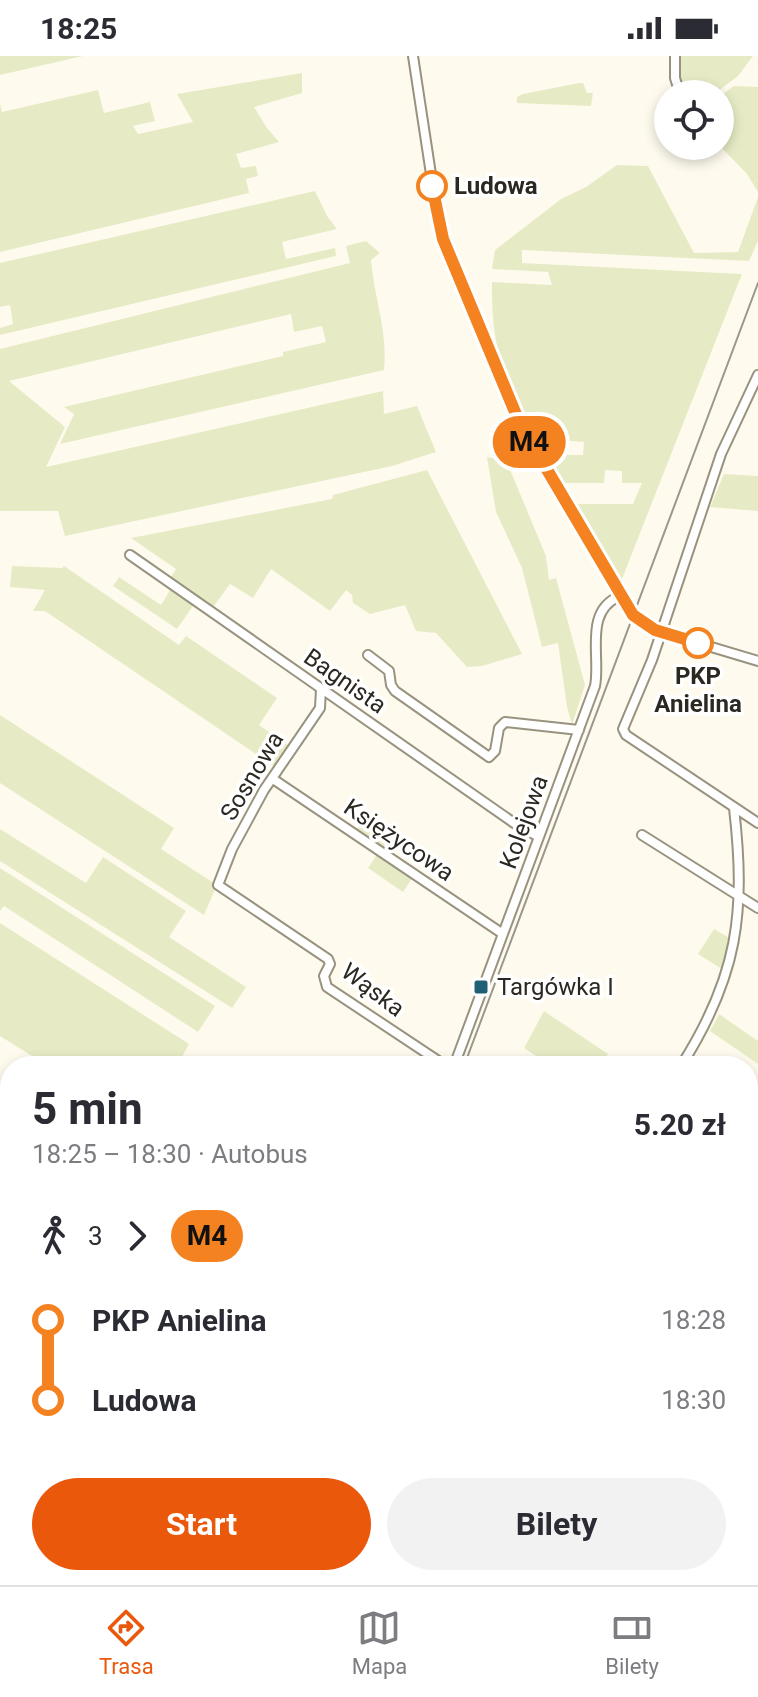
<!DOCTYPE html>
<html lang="pl">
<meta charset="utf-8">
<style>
:root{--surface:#fff;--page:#f2f2f3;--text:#2b2b33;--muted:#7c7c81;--line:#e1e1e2;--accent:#ea580c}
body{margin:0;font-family:Roboto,sans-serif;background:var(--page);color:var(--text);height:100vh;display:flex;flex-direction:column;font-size:30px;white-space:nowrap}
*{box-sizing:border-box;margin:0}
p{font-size:26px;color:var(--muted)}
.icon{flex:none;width:44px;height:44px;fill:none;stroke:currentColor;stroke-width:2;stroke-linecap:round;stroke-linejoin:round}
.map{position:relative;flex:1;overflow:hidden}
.panel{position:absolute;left:0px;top:1000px;width:758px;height:530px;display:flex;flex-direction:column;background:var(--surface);border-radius:32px 32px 0 0;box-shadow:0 4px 12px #0003}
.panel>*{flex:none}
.badge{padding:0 16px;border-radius:26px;font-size:28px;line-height:52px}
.tools{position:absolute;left:654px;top:24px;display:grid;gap:16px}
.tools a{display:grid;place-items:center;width:80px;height:80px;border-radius:50%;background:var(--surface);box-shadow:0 4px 12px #0003;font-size:40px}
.map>.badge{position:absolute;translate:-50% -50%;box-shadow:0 0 0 4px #fff}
.legs{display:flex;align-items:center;gap:12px;height:88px;padding:0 32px;font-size:26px}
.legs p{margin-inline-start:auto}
.head{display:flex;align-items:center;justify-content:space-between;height:136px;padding:0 32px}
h1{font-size:44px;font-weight:700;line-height:60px}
.cta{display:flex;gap:16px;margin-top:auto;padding:16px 32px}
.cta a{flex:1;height:92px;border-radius:48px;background:var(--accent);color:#fff;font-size:32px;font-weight:700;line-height:92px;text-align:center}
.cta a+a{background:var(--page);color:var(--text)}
ul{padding:0 32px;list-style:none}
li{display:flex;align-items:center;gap:28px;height:80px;font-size:30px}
li i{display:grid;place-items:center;width:12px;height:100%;margin:0 10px;background:currentColor}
li i::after{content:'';width:20px;height:20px;margin:-10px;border:6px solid;border-radius:50%;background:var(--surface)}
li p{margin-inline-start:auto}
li:first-child i{background:linear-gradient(#0000 50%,currentColor 0)}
li:last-child i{background:linear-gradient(currentColor 50%,#0000 0)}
.status{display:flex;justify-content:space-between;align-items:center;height:56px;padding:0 40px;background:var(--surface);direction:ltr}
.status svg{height:22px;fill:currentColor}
.tab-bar{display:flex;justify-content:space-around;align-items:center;height:112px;border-top:2px solid var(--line);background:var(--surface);font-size:22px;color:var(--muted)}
.tab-bar a{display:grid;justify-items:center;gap:4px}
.tab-bar .selected{color:var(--accent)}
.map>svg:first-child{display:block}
.green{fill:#e7ebc5}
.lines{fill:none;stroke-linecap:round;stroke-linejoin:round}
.minor-casing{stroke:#98927f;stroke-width:12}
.minor{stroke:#fff;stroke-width:8}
.rail{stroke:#9a988d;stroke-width:2}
.line-1-casing{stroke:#fff;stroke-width:18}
.line-1{stroke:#f58220;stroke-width:12}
.stop-1-dot{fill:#fff;stroke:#f58220;stroke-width:4}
.poi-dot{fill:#1f6074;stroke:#fff;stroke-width:3}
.labels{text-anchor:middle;stroke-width:7;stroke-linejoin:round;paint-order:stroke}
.stop-label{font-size:24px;font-weight:bold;fill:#2a2820;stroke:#fff;text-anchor:start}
.street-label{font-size:24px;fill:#2a2820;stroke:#fff}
.poi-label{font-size:24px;fill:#2a2820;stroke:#fff;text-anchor:start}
</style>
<div class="status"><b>18:25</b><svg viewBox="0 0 49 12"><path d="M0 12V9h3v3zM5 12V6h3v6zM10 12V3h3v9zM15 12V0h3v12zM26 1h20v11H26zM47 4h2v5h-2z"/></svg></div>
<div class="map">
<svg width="758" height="1529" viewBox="0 0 758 1529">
<rect width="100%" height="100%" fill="#fefbee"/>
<path class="green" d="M0,0H83L0,19Z
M679,0H753L738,20L714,38H685L680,26Z
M302,17V37L254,51L267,72L279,86L236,98L241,112L256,110L258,120L246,123L249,137L0,196V48L2,56L98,34L104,57L150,46L155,65L133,70L138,78L193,66L177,38Z
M579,27H583L587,37H593L591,50L517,47V41L523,38Z
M734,30L758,31V136L747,118L720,90V40Z
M617,109L648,110L694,197L738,196L758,141V185L749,205L522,194V207L742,218L620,528L572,448H633L642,427H622V415L605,414L604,427H560L542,399H583L584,386L556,384V372H527C502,318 491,287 492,226L552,229L548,216L492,213L495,194L561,143L586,131Z
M315,135L327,160L337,173L282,186L286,203L335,192L336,200L0,279V272L13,268L10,249L0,251V207Z
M366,185L380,197L371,204C374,242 388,275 384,314L60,388L74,358L64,351L283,300V296L326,286L322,270L294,276L291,258L9,325L65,371L46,411L383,335L384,358L417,350L436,396L392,410L65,480L58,455H0V293L350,207L346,190Z
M487,401L501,404L511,416L546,500L549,524L556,522L585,629L572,669L567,651L558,587L542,591L522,512L496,456Z
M427,414L522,598L482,610L467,611L436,577L416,575L405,549L370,558L353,547L352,539L346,534L330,555L271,513L253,542L230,528L211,554L169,524L176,513L131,482L332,443L333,439Z
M724,418L758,420V455L710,451Z
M12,510L62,512L64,510L179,589L186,580L277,642L259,669L288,689L275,711L45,555H33L45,534L10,531Z
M119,521L161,549L172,531L195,547L177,573L113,530Z
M0,659L174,772L161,793L217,829L204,859L0,727Z
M369,755L395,773L382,793L355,776Z
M0,773L86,827L103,801L186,855L169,881L246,931L232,952L0,805Z
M378,797L413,821L403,836L368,812Z
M0,812L215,950L198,976L4,850L0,855Z
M0,867L189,988L182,1001L196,1010H48L0,980Z
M714,873L733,884L725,915L698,898Z
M544,955L608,998L600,1010H551L524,992Z
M719,958L758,985V1008L710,975Z
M301,1520H486L489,1529H298Z"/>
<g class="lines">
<defs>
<path id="minor" d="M413,0L436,151L443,183L520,368L635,560L661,576L758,605
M675,0V22L680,38
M758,319L721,398L652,604L623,673L626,679L758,767
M130,499L514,767L539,781
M368,599L389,615L391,629L395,635L489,701L495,695L499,672L505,666L579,674
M321,633L320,652L264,734L232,793L218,829L328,903L330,908L324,920L327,931L446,1010
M273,723L503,878
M642,779L758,852
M454,1010L595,630C601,601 583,555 620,540
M681,1010C738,920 746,857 734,752
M0,1110L10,1117
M748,1134L758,1141
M748,1184L758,1190
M748,1403L758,1378
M240,1529L243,1520
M706,1529L709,1520"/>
</defs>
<use href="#minor" class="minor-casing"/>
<use href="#minor" class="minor"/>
<path class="rail" d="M464,1010L758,227
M273,1529L277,1520"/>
</g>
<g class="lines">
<defs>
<path id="line-1" d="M432,130L443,183L520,368L633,559L655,574L698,587"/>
</defs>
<use href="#line-1" class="line-1-casing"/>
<use href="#line-1" class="line-1"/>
</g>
<g class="stop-1-dot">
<circle cx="432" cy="130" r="14"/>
<circle cx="698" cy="587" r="14"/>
</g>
<rect class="poi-dot" x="473" y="923" width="16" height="16" rx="4"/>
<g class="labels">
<g class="stop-label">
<text x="454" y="138">Ludowa</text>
<text x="698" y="628" text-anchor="middle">PKP<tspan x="698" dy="28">Anielina</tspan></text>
</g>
<g class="street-label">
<text transform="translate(345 625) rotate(35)" y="8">Bagnista</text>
<text transform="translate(252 720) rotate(-59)" y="8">Sosnowa</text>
<text transform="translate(524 766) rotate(-70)" y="8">Kolejowa</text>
<text transform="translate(399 784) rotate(34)" y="8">Księżycowa</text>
<text transform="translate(373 934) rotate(37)" y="8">Wąska</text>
</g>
<g class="poi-label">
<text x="497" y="939">Targówka I</text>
</g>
</g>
</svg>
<div class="tools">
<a><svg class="icon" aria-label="locate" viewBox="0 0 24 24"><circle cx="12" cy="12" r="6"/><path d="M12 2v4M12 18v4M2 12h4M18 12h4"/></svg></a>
</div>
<b class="badge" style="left:529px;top:386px;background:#f58220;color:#111">M4</b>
<section class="panel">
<div class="head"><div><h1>5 min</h1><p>18:25 – 18:30 · Autobus</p></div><b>5.20 zł</b></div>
<div class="legs"><svg class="icon" aria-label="walk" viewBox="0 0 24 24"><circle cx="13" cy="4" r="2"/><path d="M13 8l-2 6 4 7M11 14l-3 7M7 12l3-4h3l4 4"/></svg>3<svg class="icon" aria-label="forward" viewBox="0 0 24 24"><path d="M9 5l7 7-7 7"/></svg><b class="badge" style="background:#f58220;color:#111">M4</b></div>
<ul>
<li><i style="color:#f58220"></i><b>PKP Anielina</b><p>18:28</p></li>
<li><i style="color:#f58220"></i><b>Ludowa</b><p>18:30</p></li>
</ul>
<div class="cta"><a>Start</a><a>Bilety</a></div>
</section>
</div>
<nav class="tab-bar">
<a class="selected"><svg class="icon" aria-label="directions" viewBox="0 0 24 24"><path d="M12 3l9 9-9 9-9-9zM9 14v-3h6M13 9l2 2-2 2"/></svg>Trasa</a>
<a><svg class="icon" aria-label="map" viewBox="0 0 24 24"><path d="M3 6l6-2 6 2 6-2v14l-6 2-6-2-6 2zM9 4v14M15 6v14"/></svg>Mapa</a>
<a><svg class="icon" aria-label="tickets" viewBox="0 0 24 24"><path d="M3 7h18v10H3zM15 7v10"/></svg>Bilety</a>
</nav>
